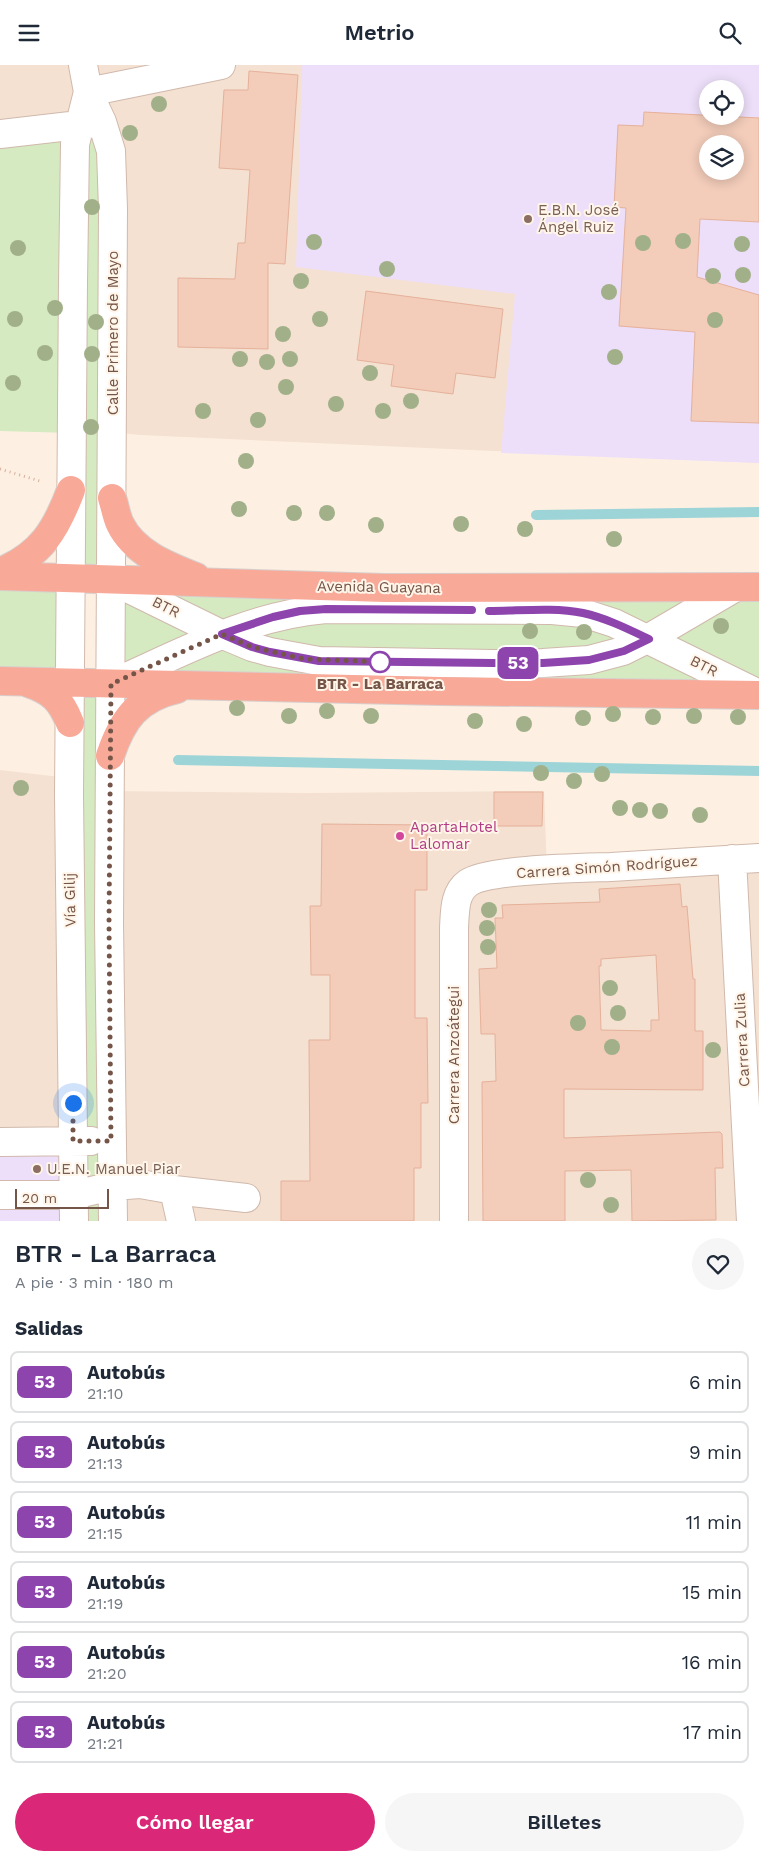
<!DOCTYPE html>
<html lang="es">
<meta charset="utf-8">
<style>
:root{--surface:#fff;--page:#f6f6f7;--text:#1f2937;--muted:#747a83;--line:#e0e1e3;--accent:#db2777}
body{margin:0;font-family:"Work Sans",sans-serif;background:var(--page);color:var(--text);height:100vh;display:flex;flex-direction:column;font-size:19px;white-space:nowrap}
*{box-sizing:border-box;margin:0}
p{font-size:16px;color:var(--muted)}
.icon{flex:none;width:28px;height:28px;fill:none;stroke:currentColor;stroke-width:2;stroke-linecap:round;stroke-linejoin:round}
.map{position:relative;height:1156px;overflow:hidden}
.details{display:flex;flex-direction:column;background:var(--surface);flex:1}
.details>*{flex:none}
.badge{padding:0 10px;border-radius:8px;font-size:18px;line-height:32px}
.buttons{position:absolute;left:699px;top:15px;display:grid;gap:10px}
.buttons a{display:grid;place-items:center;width:45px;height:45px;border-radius:50%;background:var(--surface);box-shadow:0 2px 12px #0003;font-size:25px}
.scale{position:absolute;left:15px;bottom:12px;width:94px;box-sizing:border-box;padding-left:5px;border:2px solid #755548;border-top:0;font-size:14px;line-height:18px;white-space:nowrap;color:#755548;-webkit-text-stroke:4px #fff5e9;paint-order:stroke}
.you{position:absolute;width:25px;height:25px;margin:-12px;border:4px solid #fff;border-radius:50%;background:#1a73e8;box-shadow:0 0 0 8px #1a73e833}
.map>.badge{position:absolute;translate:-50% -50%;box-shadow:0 0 0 2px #fff}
h2{padding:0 15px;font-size:19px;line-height:45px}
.round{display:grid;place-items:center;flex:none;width:52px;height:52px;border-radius:26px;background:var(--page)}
.head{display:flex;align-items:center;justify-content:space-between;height:85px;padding:0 15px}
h1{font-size:24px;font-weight:600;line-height:38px}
.button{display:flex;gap:10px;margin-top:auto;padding:10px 15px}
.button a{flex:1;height:58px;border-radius:30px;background:var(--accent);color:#fff;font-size:20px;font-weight:600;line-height:58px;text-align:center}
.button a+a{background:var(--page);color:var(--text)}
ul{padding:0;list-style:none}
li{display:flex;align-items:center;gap:15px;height:62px;margin:0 10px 8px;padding:0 5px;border:2px solid var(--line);border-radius:8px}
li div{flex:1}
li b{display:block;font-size:19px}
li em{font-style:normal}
li .badge{min-width:55px;font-weight:700;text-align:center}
header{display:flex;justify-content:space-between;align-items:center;height:65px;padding:0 15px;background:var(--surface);font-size:22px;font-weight:600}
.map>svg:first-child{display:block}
.residential{fill:#f4e1d1;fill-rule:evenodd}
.education{fill:#eddff9;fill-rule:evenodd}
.green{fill:#d5eac1;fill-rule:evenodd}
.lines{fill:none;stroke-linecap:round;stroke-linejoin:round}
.stream{stroke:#9dd4d8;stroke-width:10}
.building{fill:#f3ccba;stroke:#e5b19a;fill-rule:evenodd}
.minor-casing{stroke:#d0b9ac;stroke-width:30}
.highway-casing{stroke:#d8cfcc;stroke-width:30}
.path{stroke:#d7af9d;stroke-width:3;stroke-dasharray:1 4;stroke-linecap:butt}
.minor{stroke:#fff;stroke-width:28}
.highway{stroke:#f8a998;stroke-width:28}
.tree{fill:#a1b089}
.line-casing{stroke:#fff;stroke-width:11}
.line{stroke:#8e44ad;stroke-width:8}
.walk{stroke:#755548;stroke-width:5;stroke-dasharray:0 9}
.education-dot{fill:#8d6e63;stroke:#fff5e9;stroke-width:2}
.stop-dot{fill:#fff;stroke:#8e44ad;stroke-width:2.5}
.hotel-dot{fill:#d1479c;stroke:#fff5e9;stroke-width:2}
.labels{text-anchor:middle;stroke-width:4;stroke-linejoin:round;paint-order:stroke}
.education-label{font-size:15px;fill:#785e54;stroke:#fff5e9;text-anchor:start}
.street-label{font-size:15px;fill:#755548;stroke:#fff5e9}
.stop-label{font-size:15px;font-weight:bold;fill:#755548;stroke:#fff5e9}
.hotel-label{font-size:15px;fill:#b23c85;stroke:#fff5e9;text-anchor:start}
</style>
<header><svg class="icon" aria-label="menu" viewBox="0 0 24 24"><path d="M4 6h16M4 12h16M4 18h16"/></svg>Metrio<svg class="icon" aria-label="search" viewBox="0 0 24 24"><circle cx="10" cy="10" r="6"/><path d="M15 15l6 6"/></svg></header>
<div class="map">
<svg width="759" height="1156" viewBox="0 0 759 1156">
<rect width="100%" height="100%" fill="#fdf0e3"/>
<path class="residential" d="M0,0H759V398L140,370L112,367L0,69ZM708,24H735V51H708ZM708,79H735V106H708Z
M0,705L69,713L73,1076L0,1077Z
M110,726L309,728L544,726L547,805L759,793V1156H112Z"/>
<path class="education" d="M302,0H759V398L501,388L515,229L296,202ZM708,24H735V51H708ZM708,79H735V106H708Z
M73,1076L74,1156H0V1077Z"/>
<path class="green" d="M102,57L111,515L759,522V630L111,619L112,1156H74L70,618L0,616V511L70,514L71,368L0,366V69ZM71,514L111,515V619L70,618Z"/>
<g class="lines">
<path class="stream" d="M536,450L759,447
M178,695L759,706"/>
</g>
<path class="building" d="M249,6L298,10L285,199L268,198V284L178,282V213L235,214L238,178H245L250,105L219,103L224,25H248Z
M644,47L759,53V157L700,154L697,212L759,230V358L691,356L695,267L619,261L626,143L614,142L618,60L643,61ZM708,79H735V106H708Z
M366,226L503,244L495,313L456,308L453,329L391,321L394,300L357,295Z
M494,727H543L542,761H494Z
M322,759L427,760V825H415V953H427L428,1038H421V1103H414V1156H281V1116H310L309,975H330V910H311L310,841H321Z
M680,819L682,842L687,841L693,914H695V966H703V1025L564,1024V1073L720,1067L722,1069L723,1103H715L716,1155L632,1156L631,1105L565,1106V1156H483L482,1017L496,1016L495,969H481L479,904L497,903L495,853H503L502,840L600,837L599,824ZM656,890L659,955H651V966L601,965L599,901H601V894Z"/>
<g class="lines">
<defs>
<path id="minor" d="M83,0L88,27L102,57L111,86L113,144L109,858L113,1156
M88,27L221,0
M0,69L96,58
M111,515L221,569L252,582L270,587L319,596L493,599L543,598L589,595L623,586L649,573L736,522
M111,619C181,588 249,550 326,544L552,545L583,548L614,558L759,629
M732,794L751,1156
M0,1077L91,1076
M174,1125L246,1133
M0,1130H74L112,1121L140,1119L174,1125L181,1156
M74,1156L69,730L73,218L75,79L88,27
M454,1156V863C455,847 454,828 468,818C488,804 583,803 611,802C660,799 710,796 759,793"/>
<path id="highway" d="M112,433C115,441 116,451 120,459C134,488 168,501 196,512
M0,507C41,490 56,465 71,425
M0,511L385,523L759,522
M0,616L440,626L759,630
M28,618C52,626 61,635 70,658
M110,691C122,655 137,633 177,624"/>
</defs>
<use href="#minor" class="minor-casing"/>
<use href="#highway" class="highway-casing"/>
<path class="path" d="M0,404L43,417"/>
<use href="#minor" class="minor"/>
<use href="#highway" class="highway"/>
</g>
<g class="tree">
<circle cx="159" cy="39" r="8"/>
<circle cx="130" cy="68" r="8"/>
<circle cx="92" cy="142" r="8"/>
<circle cx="683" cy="176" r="8"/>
<circle cx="314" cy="177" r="8"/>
<circle cx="643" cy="178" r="8"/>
<circle cx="742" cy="179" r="8"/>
<circle cx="18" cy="183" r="8"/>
<circle cx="387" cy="204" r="8"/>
<circle cx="743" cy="210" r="8"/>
<circle cx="713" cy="211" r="8"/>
<circle cx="301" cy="216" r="8"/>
<circle cx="609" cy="227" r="8"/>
<circle cx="55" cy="243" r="8"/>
<circle cx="15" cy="254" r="8"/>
<circle cx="320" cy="254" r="8"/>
<circle cx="715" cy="255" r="8"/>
<circle cx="96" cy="257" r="8"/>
<circle cx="283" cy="269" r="8"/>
<circle cx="45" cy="288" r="8"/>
<circle cx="92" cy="289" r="8"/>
<circle cx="615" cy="292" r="8"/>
<circle cx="240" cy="294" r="8"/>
<circle cx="290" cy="294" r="8"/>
<circle cx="267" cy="297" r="8"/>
<circle cx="370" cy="308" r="8"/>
<circle cx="13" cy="318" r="8"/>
<circle cx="286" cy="322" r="8"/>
<circle cx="411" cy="336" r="8"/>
<circle cx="336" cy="339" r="8"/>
<circle cx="203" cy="346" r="8"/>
<circle cx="383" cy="346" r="8"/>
<circle cx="258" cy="355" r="8"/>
<circle cx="91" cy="362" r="8"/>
<circle cx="246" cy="396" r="8"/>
<circle cx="239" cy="444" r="8"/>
<circle cx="294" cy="448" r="8"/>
<circle cx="327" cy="448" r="8"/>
<circle cx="461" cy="459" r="8"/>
<circle cx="376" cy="460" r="8"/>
<circle cx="525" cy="464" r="8"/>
<circle cx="614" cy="474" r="8"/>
<circle cx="721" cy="561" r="8"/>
<circle cx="530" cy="566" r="8"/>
<circle cx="584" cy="567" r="8"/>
<circle cx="237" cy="643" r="8"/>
<circle cx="327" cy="646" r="8"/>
<circle cx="613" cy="649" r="8"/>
<circle cx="289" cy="651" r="8"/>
<circle cx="371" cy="651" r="8"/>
<circle cx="694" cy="651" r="8"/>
<circle cx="653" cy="652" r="8"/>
<circle cx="738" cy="652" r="8"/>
<circle cx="583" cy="653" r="8"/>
<circle cx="475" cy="656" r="8"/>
<circle cx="524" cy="659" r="8"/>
<circle cx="541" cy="708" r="8"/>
<circle cx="602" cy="709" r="8"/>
<circle cx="574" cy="716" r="8"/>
<circle cx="21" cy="723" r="8"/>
<circle cx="620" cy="743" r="8"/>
<circle cx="640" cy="745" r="8"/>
<circle cx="660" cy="746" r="8"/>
<circle cx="700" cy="750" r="8"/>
<circle cx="489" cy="845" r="8"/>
<circle cx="487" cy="863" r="8"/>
<circle cx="488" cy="882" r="8"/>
<circle cx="610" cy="923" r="8"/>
<circle cx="618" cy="948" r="8"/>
<circle cx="578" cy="958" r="8"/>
<circle cx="612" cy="982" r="8"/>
<circle cx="713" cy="985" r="8"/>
<circle cx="588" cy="1115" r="8"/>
<circle cx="611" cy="1140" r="8"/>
</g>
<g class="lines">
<defs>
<path id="line" d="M472,545L326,544L300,546L273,552L222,569L252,582L270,587L319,596L493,598H543L589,595L624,586L649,574C628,564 606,553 583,548C553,542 520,546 489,546"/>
</defs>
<use href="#line" class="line-casing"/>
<use href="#line" class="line"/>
<path class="walk" d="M73,1038V1076H111L109,858L111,619L222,569L252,582L304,594L386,597H380"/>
</g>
<g class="education-dot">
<circle cx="528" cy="154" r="5"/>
<circle cx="37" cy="1104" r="5"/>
</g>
<circle class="stop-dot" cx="380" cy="597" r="10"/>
<circle class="hotel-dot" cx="400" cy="771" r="5"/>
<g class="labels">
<g class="education-label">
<text x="538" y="150">E.B.N. José<tspan x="538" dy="17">Ángel Ruiz</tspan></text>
<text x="47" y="1109">U.E.N. Manuel Piar</text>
</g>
<g class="street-label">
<text transform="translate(113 268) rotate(-90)" y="5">Calle Primero de Mayo</text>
<text transform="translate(379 522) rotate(1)" y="5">Avenida Guayana</text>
<text transform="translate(166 542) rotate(27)" y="5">BTR</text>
<text transform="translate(704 601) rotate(27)" y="5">BTR</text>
<text transform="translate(607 802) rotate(-4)" y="5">Carrera Simón Rodríguez</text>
<text transform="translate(70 835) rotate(-91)" y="5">Vía Gilij</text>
<text transform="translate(742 975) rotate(-93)" y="5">Carrera Zulia</text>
<text transform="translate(454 990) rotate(-90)" y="5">Carrera Anzoátegui</text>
</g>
<g class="stop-label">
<text x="380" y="624">BTR - La Barraca</text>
</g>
<g class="hotel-label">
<text x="410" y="767">ApartaHotel<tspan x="410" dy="17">Lalomar</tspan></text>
</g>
</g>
</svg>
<div class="buttons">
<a><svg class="icon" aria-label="locate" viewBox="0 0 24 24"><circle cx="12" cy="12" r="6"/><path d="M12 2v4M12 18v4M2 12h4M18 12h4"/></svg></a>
<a><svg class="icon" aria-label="layers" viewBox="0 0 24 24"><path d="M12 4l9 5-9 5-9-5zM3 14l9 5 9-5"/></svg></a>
</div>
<div class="scale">20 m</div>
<div class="you" style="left:73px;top:1038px"></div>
<b class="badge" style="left:518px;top:598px;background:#8e44ad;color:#fff">53</b>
</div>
<section class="details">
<div class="head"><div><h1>BTR - La Barraca</h1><p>A pie · 3 min · 180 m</p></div><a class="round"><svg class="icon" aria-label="heart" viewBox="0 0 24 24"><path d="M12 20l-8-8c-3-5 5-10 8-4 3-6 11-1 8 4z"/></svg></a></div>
<h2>Salidas</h2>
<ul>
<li><span class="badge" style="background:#8e44ad;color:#fff">53</span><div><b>Autobús</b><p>21:10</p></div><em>6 min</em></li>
<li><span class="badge" style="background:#8e44ad;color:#fff">53</span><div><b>Autobús</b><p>21:13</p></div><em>9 min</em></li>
<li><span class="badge" style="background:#8e44ad;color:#fff">53</span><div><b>Autobús</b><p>21:15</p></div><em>11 min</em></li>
<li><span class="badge" style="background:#8e44ad;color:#fff">53</span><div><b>Autobús</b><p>21:19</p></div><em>15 min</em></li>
<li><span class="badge" style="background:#8e44ad;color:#fff">53</span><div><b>Autobús</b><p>21:20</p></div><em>16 min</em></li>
<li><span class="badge" style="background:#8e44ad;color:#fff">53</span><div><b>Autobús</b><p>21:21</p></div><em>17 min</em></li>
</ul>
<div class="button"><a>Cómo llegar</a><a>Billetes</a></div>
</section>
